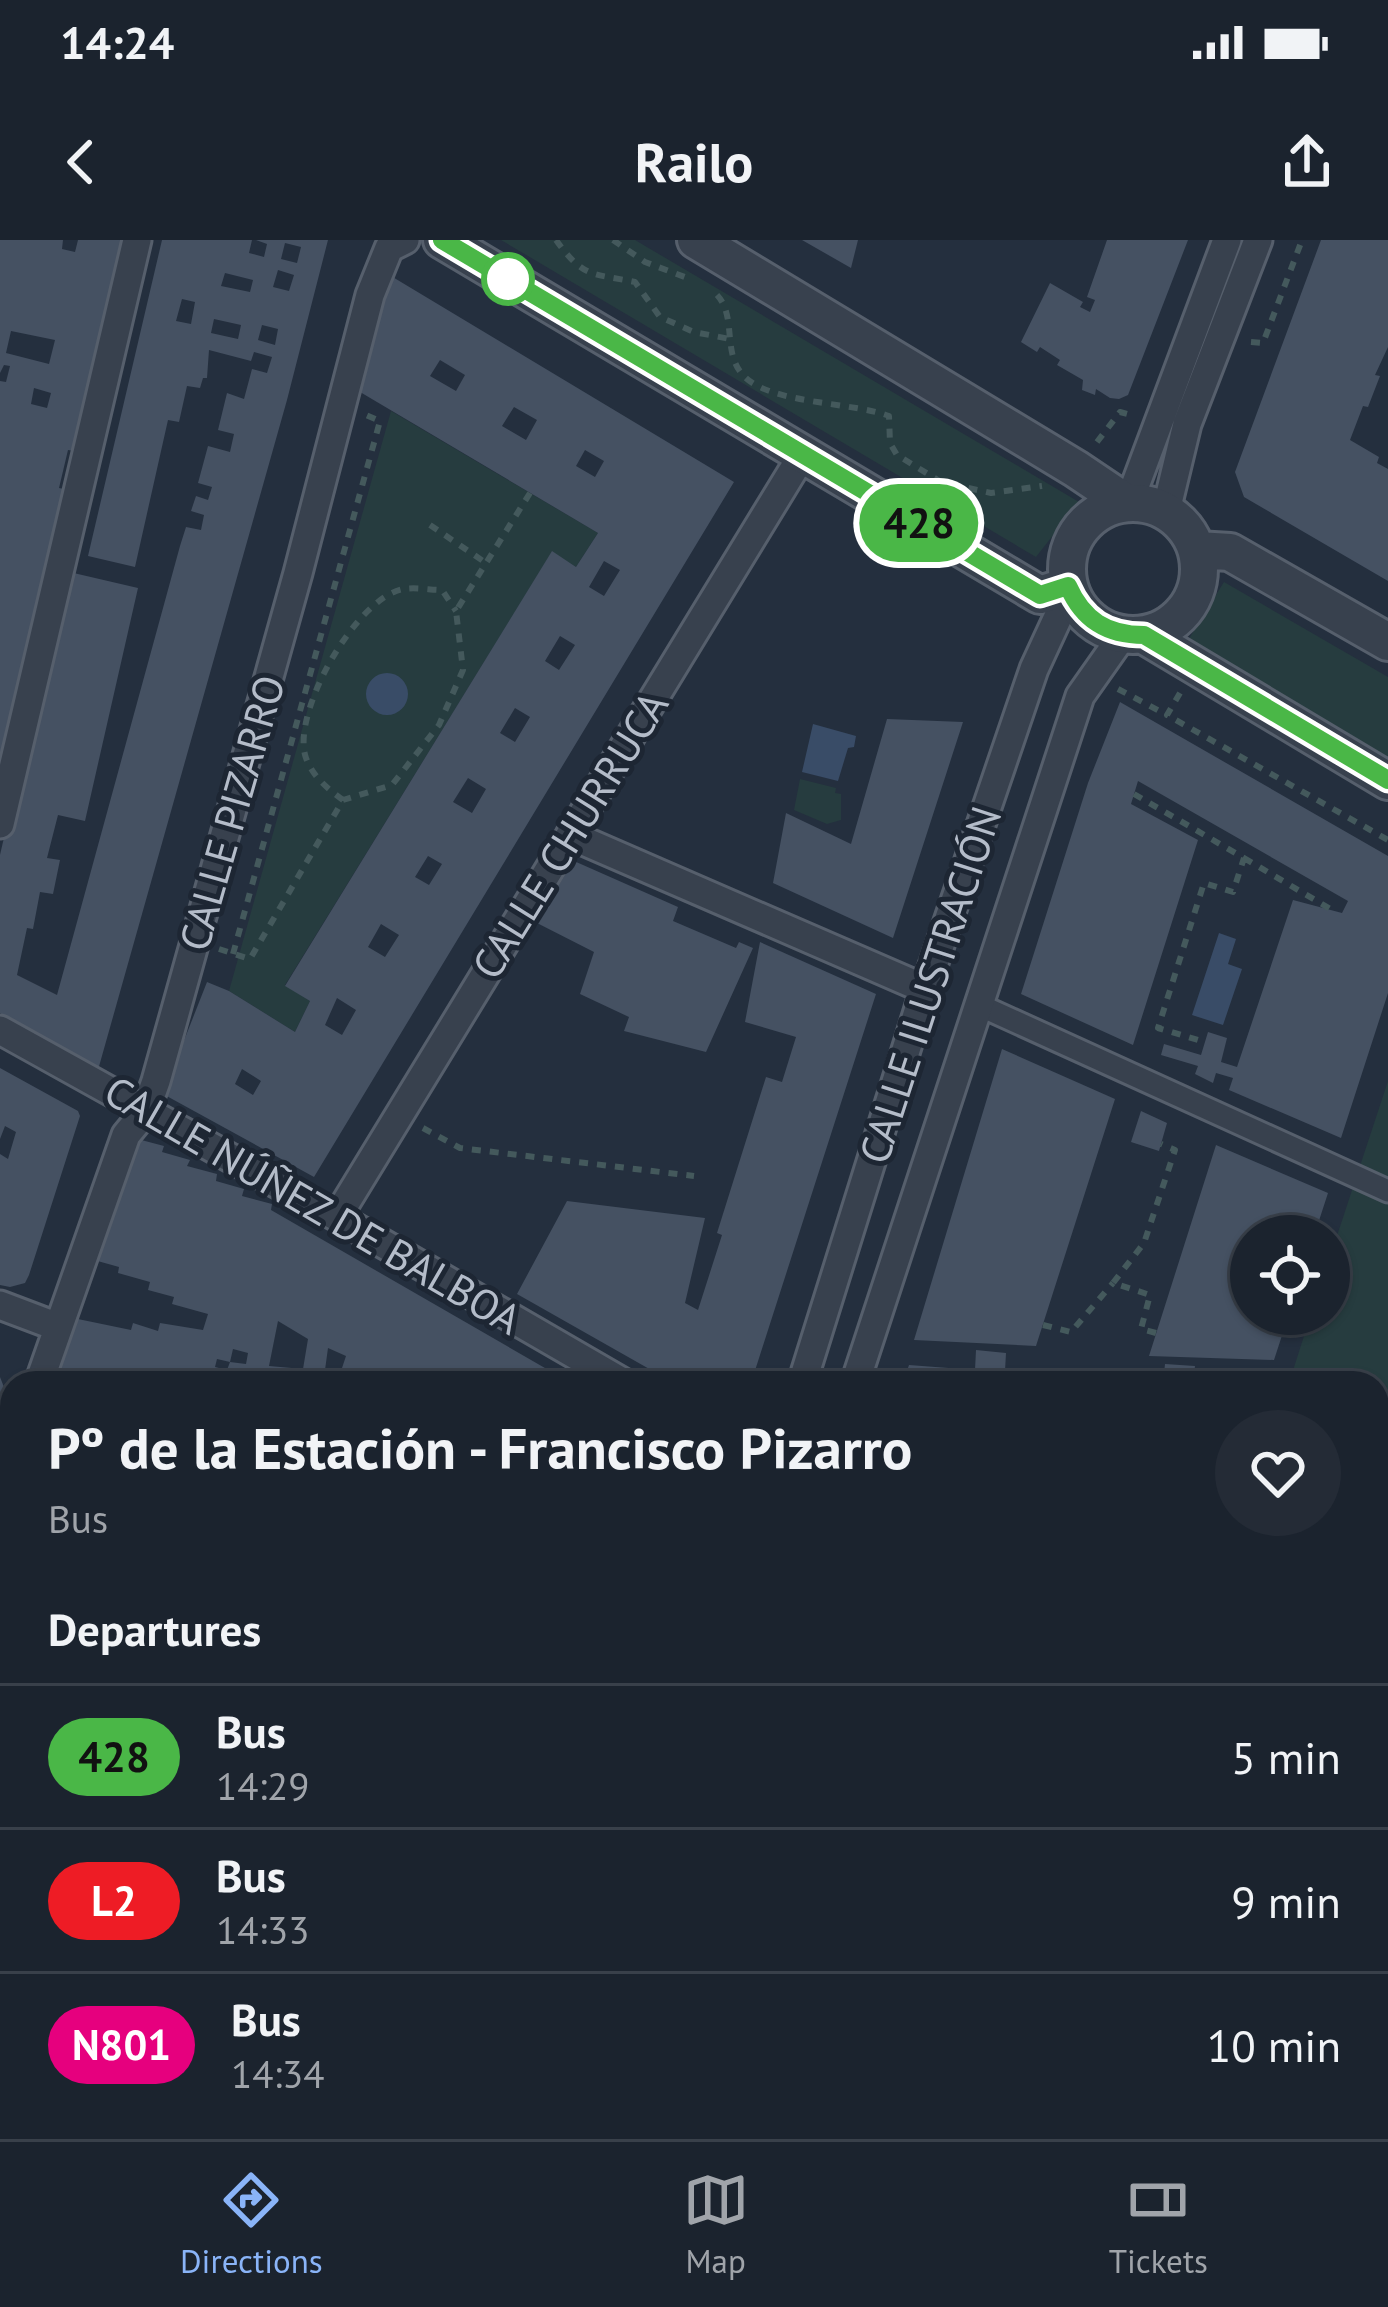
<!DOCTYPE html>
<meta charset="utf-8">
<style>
:root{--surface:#1b232e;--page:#242b36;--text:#f1f3f6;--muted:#a0a4aa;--line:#39404a;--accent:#8ab4f8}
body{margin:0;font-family:"PT Sans",sans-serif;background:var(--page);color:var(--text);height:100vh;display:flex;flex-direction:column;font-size:45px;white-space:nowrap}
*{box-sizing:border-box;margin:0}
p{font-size:39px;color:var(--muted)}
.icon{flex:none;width:66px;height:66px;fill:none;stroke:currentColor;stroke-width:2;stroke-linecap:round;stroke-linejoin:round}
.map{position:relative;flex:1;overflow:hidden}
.sheet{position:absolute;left:0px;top:1131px;width:1389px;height:768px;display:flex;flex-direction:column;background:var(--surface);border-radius:36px 36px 0 0;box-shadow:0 3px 9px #0004,0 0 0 3px var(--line)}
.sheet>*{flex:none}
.badge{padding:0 24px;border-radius:39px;font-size:42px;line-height:78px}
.controls{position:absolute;left:1230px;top:975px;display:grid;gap:24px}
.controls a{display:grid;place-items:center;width:120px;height:120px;border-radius:50%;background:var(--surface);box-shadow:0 3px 9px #0004,0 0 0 3px var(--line);font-size:60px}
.map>.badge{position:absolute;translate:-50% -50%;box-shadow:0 0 0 6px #fff}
h2{padding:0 48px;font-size:45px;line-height:108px}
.round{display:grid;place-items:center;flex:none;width:126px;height:126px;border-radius:63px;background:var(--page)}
.summary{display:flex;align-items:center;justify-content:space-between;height:204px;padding:0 48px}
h1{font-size:57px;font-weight:700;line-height:90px}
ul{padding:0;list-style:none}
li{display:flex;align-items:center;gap:36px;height:144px;padding:0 48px;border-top:3px solid var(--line)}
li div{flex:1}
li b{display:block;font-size:45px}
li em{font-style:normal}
li .badge{min-width:132px;font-weight:700;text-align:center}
.status{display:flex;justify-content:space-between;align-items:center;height:84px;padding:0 60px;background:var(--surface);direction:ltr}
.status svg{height:33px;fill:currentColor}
header{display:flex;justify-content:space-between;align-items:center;height:156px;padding:0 48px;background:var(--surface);font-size:54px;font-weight:700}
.tabs{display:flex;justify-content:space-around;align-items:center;height:168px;border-top:3px solid var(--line);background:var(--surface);font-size:33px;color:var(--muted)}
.tabs a{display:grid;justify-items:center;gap:6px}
.tabs .selected{color:var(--accent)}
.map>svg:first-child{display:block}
.green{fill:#263c3f}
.water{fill:#394c67}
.building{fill:#455162;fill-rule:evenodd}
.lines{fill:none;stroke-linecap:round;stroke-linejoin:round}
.pedestrian-casing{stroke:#565f6c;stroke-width:27}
.minor-casing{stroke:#565f6c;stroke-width:33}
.tertiary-casing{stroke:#565f6c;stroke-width:42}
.path{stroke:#44595c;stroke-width:6;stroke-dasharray:9 9;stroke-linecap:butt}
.pedestrian{stroke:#38414e;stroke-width:21}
.minor{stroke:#38414e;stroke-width:27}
.tertiary{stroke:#38414e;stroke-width:36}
.line-casing{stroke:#fff;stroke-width:27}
.line{stroke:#4ab747;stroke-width:18}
.stop-dot{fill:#fff;stroke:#4ab747;stroke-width:6}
.labels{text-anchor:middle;stroke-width:10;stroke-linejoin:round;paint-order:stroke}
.street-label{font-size:42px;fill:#b4bcc9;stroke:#1d2633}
</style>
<div class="status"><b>14:24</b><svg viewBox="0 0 49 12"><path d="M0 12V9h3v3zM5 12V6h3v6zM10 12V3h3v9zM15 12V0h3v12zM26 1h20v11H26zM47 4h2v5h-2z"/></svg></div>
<header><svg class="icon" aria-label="back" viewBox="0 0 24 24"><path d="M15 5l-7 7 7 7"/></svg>Railo<svg class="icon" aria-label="share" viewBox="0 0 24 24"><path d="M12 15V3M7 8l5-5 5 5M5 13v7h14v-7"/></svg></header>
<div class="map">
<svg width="1388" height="1899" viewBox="0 0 1388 1899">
<rect width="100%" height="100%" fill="#242f3e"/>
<path class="green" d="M501,0H635L1079,262L1036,317Z
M391,171L598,293L576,327L552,312L285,745L310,761L295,792L229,751Z
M1224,342L1388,437V519L1185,405Z
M800,539L836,548L835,553L841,554V580L827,584L794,570Z
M1388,841V1205H1377V1143H1289L1311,1074H1329V1020Z
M0,1807L12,1810V1886L0,1883Z
M15,1887H239L233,1899H58Z
M296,1887H408L451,1899H290Z
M695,1887H1090L1133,1899H715L693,1893Z"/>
<path class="water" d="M366 454a21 21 0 1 1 42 0a21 21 0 1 1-42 0Z
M813,484L856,496L854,507L848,508L838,541L802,532Z
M1219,693L1236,699L1228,724L1242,729L1223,785L1192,775Z"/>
<path class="building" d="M0,0H63L62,9L75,12L78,0H133L75,211L68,210L59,248L68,250L0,555V141L6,142L10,126L4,125L0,133ZM11,91L55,100L49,124L6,113ZM34,148L51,153L47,168L31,164Z
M162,0H252L249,13L264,17L267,4L256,0H328L287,160L98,830L0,773V615L65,331L138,348L85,581L58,575L47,618L60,620L53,654L40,652L33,689L27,688L17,735L57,755L180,306L186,287L201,290L204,275L191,271L196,256L208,260L212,247L198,243L208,206L230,212L234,194L218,190L227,153L244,159L252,129L267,133L272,117L254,112L251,121L209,110L207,138H203L200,148L187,146L179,182L168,180L135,327L88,316ZM285,3L301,7L297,23L281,19ZM278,30L294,35L289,51L273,47ZM225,33L253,40L250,52L221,46ZM182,59L195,62L191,84L176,81ZM214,79L241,85L238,99L211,93ZM262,85L278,89L275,105L258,100Z
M802,0H858L851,28Z
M1107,0H1188L1128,155L1119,159L1110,158L1096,149L1095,155L1082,150L1083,140L1057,125L1060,120L1040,107L1037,112L1021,102L1050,43L1083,62L1080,67L1090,72L1095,60L1087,57Z
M1321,0H1388V107L1375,135L1380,136L1368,167L1363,166L1350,200L1379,217L1377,223L1388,229V341L1244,257L1235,232Z
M391,36L734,242L314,937L163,854L207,742L229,751L295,792L310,761L285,746L552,311L576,327L598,293L355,149L370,91L384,59L379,56ZM440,120L465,135L456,151L430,136ZM514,167L537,180L526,200L502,186ZM585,210L604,221L595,237L576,226ZM604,321L620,330L604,356L589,347ZM560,396L575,405L559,430L545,421ZM515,468L530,477L515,502L500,493ZM468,538L486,549L472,573L453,562ZM428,616L442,624L429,645L415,637ZM381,684L399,695L385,717L368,707ZM337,758L356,770L342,795L325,785ZM242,829L261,841L253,855L235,844Z
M1120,462L1388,616V753L1341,898L1229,850L1233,838L1216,833L1213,843L1195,834L1198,826L1161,815L1164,804L1201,815L1208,792L1227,798L1221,822L1237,827L1293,660L1342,673L1348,661L1138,541L1131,564L1198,600L1133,805L1021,754L1088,543Z
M887,479L963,482L893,698L773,643L786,573L851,604Z
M574,621L678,667L673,681L736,708L739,702L753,708L706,812L624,791L629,777L580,754L594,712L535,682Z
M760,702L876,754L751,1143H674L517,1054L567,961L705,978L685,1063L698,1070L722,995L717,993L766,837L782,842L796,797L745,782Z
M1002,809L1115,859L1036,1106L914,1100Z
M0,828L78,871L80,876L29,1035L25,1043L10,1047L0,1045V914L8,919L16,892L5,886L0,899Z
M1141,871L1167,883L1159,911L1131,902Z
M130,897L164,906L162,912L190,920L187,926L217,934L216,941L244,949L242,956L272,964L271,970L571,1143H55L73,1078L131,1090L133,1083L158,1091L160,1083L203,1090L208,1074L172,1064L174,1057L148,1050L150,1042L118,1033L119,1027L94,1020ZM278,1081L308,1099L303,1129L269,1126ZM328,1108L346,1116L341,1131L325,1130ZM233,1109L248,1113L246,1124L230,1122L227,1130L215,1127L217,1119L230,1122Z
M1216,905L1328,953L1314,996H1251V1074H1289L1274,1120L1149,1116Z
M976,1110L1006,1113L1005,1131L1162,1139V1143H903L909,1125L975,1130Z
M1165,1124L1195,1126L1193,1143H1163Z
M0,1137L11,1165L1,1197H0Z
M11,1305L12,1459L8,1469L12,1471V1515L0,1510V1336Z
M1377,1311L1388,1312V1432L1380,1431Z
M1377,1486L1388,1489V1539L1377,1536Z
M0,1538L12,1542V1612L7,1623L12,1625V1690L0,1686Z
M1388,1601V1852L1378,1887L1377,1613L1383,1614Z
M1378,1887L1375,1899H1205L1168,1888Z"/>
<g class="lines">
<defs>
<path id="pedestrian" d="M979,765L1388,951"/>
<path id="minor" d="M1129,262L1227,0
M1166,271L1187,184L1258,0
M0,584L137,0
M570,595L925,749
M0,790L337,977L624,1143
M337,977L803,214
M0,1065L58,1087
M39,1143L126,895L145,872L156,841L298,333L370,55L389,8L405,0
M802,1143L925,749L1034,429L1070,351
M855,1143L1080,456L1123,395
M1377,1238L1388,1239
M0,1259L12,1224
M1377,1277L1388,1278
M265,1899L271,1887
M642,1899L645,1887"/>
<path id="tertiary" d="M442,0L1040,355L1068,346
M696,0L1076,229L1125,262
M1067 329a66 66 0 1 1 132 0a66 66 0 1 1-132 0Z
M1197,310L1230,312L1388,402
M1144,395L1388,541
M0,1750L12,1753
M490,1887L529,1899
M528,1898L577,1893L600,1899"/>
</defs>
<use href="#pedestrian" class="pedestrian-casing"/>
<use href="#minor" class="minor-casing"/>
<use href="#tertiary" class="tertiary-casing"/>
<path class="path" d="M556,0C584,39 592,33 635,42L660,77L694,92L730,99
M613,0L645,22L690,39
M717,55C737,76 722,113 743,135C768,164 853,162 889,176L890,203L897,215L941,242L991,253L1042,246
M1251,102L1263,103L1302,0
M1097,202L1120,172L1135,176
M430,285L486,323
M1118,449L1167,475
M1180,453L1167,475L1388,600
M1134,554L1244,618L1233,652L1204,643L1158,788L1205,802
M343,560C328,549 313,537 306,518C290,474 357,356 404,349C416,347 430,350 442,350L456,371
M1244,618L1332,670
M219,709L250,719L343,560L392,545L439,485L463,430L456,371L530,253
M233,714L380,181L366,175
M423,888L460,908L694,936
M1043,1085L1071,1092L1113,1043
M1156,1093L1141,1089L1150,1055L1113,1043L1144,1003L1175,910L1161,904
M1377,1395H1379
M1377,1548L1388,1542
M799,1887L810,1897
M953,1887L980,1899
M684,1899L685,1887
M813,1899L810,1897L828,1887
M1386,1899L1388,1890"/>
<use href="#pedestrian" class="pedestrian"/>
<use href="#minor" class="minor"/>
<use href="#tertiary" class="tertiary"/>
</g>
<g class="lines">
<defs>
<path id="line" d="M442,0L1040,355L1068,346C1083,380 1107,395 1144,395L1388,540"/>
</defs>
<use href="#line" class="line-casing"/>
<use href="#line" class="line"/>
</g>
<circle class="stop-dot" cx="508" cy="39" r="24"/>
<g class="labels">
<g class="street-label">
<text transform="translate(232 573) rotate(-74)" y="15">CALLE PIZARRO</text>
<text transform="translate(570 595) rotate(-58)" y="15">CALLE CHURRUCA</text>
<text transform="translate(930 745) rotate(-72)" y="15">CALLE ILUSTRACIÓN</text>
<text transform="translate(313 965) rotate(30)" y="15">CALLE NÚÑEZ DE BALBOA</text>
</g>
</g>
</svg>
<div class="controls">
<a><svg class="icon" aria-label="locate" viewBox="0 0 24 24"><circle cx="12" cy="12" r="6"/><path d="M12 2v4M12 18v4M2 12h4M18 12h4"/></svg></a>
</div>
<b class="badge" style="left:919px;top:283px;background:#4ab747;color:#111">428</b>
<section class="sheet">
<div class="summary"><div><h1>Pº de la Estación - Francisco Pizarro</h1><p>Bus</p></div><a class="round"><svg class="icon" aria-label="heart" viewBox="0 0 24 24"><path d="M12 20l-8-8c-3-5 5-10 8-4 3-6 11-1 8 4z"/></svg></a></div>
<h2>Departures</h2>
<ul>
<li><span class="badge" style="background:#4ab747;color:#111">428</span><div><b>Bus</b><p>14:29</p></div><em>5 min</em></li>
<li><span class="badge" style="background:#ee1c25;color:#fff">L2</span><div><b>Bus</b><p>14:33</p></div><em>9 min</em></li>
<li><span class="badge" style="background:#e6007e;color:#fff">N801</span><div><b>Bus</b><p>14:34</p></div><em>10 min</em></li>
</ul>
</section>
</div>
<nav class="tabs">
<a class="selected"><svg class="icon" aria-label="directions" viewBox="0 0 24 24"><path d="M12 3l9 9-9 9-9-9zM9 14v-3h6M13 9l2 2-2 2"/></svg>Directions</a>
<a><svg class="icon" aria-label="map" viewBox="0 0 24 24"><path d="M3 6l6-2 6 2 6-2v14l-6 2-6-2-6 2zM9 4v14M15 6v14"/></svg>Map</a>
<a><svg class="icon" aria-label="tickets" viewBox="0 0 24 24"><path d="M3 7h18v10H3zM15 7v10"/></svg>Tickets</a>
</nav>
